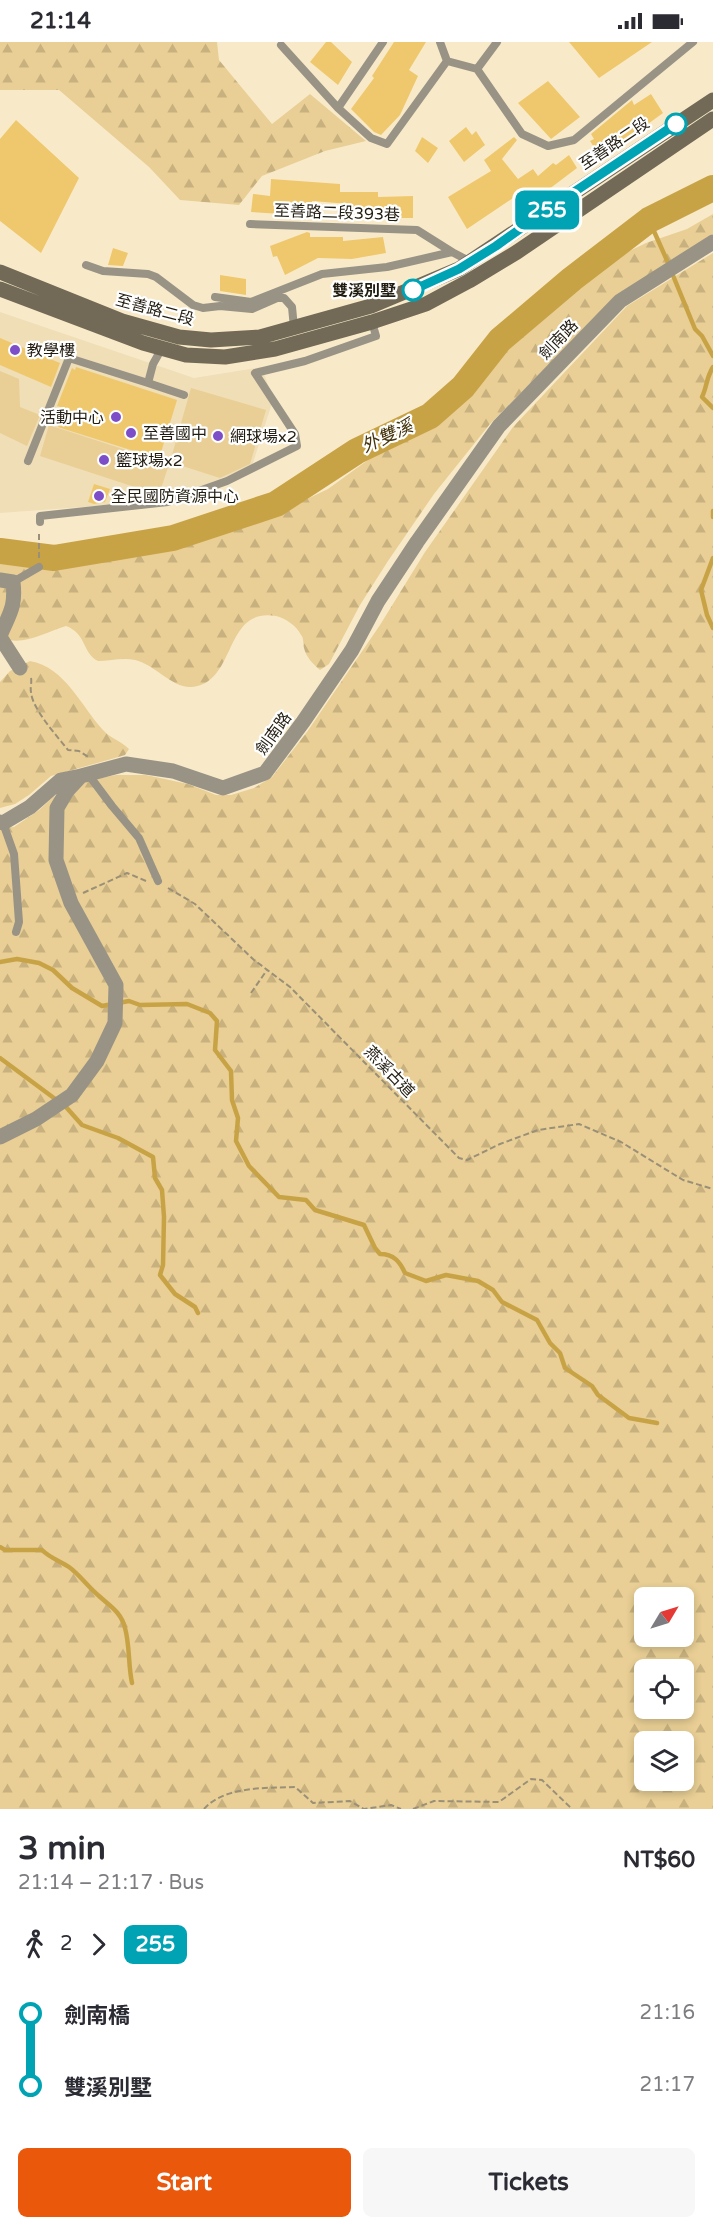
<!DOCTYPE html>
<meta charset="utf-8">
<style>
:root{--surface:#fff;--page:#f7f7f7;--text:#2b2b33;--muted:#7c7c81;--accent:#ea580c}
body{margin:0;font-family:"Varela Round","Noto Sans TC",sans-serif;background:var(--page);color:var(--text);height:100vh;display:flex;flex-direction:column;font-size:22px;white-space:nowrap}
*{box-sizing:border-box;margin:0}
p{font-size:20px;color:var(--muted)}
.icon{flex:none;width:33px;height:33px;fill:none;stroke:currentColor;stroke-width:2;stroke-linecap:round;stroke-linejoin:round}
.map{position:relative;height:1767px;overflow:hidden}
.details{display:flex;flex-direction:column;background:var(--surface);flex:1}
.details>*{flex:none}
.badge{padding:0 12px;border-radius:9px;font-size:21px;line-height:39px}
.needle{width:39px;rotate:52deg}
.controls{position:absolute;left:634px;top:1545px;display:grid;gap:12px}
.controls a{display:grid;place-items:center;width:60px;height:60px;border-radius:9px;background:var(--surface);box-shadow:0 3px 9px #0003;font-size:30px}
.map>.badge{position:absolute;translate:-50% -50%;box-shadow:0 0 0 3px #fff}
.legs{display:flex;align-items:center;gap:9px;height:66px;padding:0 18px;font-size:20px}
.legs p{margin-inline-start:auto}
.summary{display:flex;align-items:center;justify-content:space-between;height:102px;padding:0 18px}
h1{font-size:33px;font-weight:700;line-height:45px}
.button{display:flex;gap:12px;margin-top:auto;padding:12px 18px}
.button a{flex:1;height:69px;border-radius:9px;background:var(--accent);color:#fff;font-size:24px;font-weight:700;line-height:69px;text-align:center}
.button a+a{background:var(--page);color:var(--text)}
ul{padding:0 18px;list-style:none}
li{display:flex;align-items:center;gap:21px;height:72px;font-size:22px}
li i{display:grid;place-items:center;width:9px;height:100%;margin:0 8px;background:currentColor}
li i::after{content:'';width:15px;height:15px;margin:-8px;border:4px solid;border-radius:50%;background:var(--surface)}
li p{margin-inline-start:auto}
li:first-child i{background:linear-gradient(#0000 50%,currentColor 0)}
li:last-child i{background:linear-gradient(currentColor 50%,#0000 0)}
.status{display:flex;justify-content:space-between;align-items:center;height:42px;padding:0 30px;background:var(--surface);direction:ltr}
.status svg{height:16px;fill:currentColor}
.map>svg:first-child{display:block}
.built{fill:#f0deb6}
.green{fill:#e9cf95}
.forest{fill:url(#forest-firs);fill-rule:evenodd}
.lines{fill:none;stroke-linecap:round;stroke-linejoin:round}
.stream{stroke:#c8a346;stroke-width:4.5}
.river{stroke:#c8a346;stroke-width:26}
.building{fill:#efc86d}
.path{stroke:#9a9078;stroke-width:2;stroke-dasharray:6 3;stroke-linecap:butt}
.lane{stroke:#999386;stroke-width:8}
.street{stroke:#999386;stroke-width:15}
.secondary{stroke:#726a56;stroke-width:15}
.line-1-casing{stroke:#fff;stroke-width:14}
.line-1{stroke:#00a3b4;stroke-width:9}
.stop-1-dot{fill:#fff;stroke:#00a3b4;stroke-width:3}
.poi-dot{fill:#7c4fc8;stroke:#fff;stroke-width:2}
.labels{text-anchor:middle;stroke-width:4.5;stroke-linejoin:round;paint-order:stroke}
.street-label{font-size:16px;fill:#211c10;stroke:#fff}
.stop-label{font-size:16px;font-weight:bold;fill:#211c10;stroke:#fff;text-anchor:end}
.poi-label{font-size:16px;fill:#211c10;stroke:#fff;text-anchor:start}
.water-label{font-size:18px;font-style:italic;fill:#45350d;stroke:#fff}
</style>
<div class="status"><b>21:14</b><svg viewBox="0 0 49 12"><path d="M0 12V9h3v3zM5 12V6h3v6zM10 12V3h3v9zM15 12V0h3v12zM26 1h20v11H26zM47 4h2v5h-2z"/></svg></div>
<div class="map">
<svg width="713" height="1767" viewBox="0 0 713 1767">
<defs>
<pattern id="forest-firs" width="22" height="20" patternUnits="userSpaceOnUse" patternTransform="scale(1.5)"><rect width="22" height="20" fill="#e9cf95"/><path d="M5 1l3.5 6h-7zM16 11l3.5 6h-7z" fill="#c8b17f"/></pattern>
</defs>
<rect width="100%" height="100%" fill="#f8eac9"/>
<path class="built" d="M0,270L194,336L262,325L273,358L252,424L166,459L0,471Z"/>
<path class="green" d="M0,329L19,337L20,365L40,373L27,404L0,391Z
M191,346L266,368L250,422L220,436L170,420Z
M49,383L169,422L159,453L40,414Z"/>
<path class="forest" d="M0,0H217L219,18L272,82L310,52L366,99L325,109L262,134L239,163L180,158L149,125L59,48H0Z
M713,172V192L617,253L490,382L434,452L388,519L360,563L329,622L320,628C313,622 306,615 304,606C303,602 304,596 301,593C297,584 285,576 276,574C223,565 237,641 192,645C173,647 154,622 135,618C123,615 110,619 98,619C82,611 87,592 66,584C45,590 22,606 0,595V516L53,522L101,517L169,506L278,471L328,447L383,407L420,389L459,359L521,294L549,266L615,216L646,201L687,187Z
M713,211V1767H0V786L14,785L39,768L53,755L91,738L116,733H146L188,742L216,753H231L254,746L272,735L307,690L380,583L425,510L513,385L627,264ZM645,1556H684V1594H645ZM645,1628H684V1666H645ZM645,1700H684V1738H645Z
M30,619C65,625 81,664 103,688C110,696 121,699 129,707L125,713L115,716L51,734L29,753L15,762L0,766V640L10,629Z"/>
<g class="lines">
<path class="stream" d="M649,178L669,223
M672,231L695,287L702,294L713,314
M713,325C706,336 707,345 702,355L713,366
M713,469V475
M713,516L701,548L707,573L713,586
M0,920L17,917L39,921L53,928L72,946L102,964L129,959L140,963L187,962L210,971L217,979L215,1008L231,1029L232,1058L238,1076L236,1099L249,1124L279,1155L306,1158L315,1168L364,1183L375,1206L380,1212C394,1212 400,1220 405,1231L426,1239L446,1233L478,1239L493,1248L502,1260L537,1278L550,1301L560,1311L565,1326L592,1344L598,1353L629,1376L657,1381
M0,1016L66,1065L82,1083L118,1096L153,1115L155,1136L162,1148L164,1175L163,1223L160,1233L175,1252L195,1265L198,1271
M0,1505L5,1508H42C50,1516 60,1519 69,1525C80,1533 88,1545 99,1554C110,1564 121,1570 125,1586C130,1604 128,1622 132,1641"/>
<path class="river" d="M0,509L54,516L173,496L276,462L357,409L430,374L463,345L500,298L572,237L649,178L713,146"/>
</g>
<path class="building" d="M326,0H331L352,20L338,43L310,20Z
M394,0H426L409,28L418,34L400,73L381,93L374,90L351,67L374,36L372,34Z
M569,0H652L599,36Z
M548,39L580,75L551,97L518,61Z
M651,52L663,71L601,116L590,99L594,97L591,92L632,58L634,63Z
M16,78L79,136L41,211L0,179V97Z
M466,85L472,93L476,89L485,103L464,120L449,99Z
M422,95L438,106L428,121L415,109Z
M514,95L517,98L502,117L518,137L533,127L538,134L553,121L556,123L569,113L577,126L532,160L525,148L467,187L448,155L491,129L484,118Z
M271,137L340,142V150H378V155L413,154V176H386V171H349V162L312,159L311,174L251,170L253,152L270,154Z
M307,190L310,191V195H343V199L383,195L386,211L352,217L318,216L285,233L277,214L273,215L270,204Z
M113,206L128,211L123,224L108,223Z
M220,233L246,237V253L220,249Z
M0,296L60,321L51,345L0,323Z
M76,325L177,358L159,417L58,385L64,366L57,364L72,326L75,328Z
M94,442L110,447L105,460L94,462L88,460Z"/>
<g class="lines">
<path class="path" d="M39,516V491
M31,636C32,640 30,646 31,650C32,667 58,695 68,708L79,709L90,716
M168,846L195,862L254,918L290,945L459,1116L467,1118L500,1102L538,1088L579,1082L621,1100L683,1138L713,1147
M83,851L127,831L146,839
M251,951L267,928
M204,1767C224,1744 267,1746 295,1745L313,1761L350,1759L364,1767L391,1763L401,1767
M413,1767L434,1759L499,1760L531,1737L542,1738L572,1767"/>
<path class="lane" d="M440,0L447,19L477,27L522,92L548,104L574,98L693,0
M281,3L338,66L371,96L387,102L447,19
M477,27L497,0
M338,66L383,0
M250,182L417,188L452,210L471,220
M86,223L103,229L148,232L156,235L193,263L203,266L220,264L252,267L277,256H284L292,265L294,286
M215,255L251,260L322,232L387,225L452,210
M148,341L184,353
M28,419L69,316L148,341L153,322L162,306
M40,480V474L168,460L227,439L297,404L295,392L255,331L305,319L376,294L372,280
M13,540L39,525
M88,732L112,764L139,796L158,839
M3,781L14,812L19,880L16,890"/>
<path class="street" d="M0,538L13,540C16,566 9,572 0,594
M0,595L20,626
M0,780L3,781L30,765L61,738L81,734
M0,1095L36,1077L72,1053L97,1019L115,981L116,943L71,861L56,818L57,766L67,749L81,734L126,722L173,729L223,746L265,731L303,680L352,608L378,559L417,500L499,384L620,259L713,200"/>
<path class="secondary" d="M0,230L122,279L179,295L211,298L260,295L371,264L459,227L713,58
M0,247L143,301L186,313L225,315L275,307L372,280L426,262L469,239L517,210L713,77"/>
</g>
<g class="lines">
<defs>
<path id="line-1" d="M413,248L459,227L496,204L541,172L676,82"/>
</defs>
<use href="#line-1" class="line-1-casing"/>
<use href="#line-1" class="line-1"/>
</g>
<g class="stop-1-dot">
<circle cx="676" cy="82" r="10"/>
<circle cx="413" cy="248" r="10"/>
</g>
<g class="poi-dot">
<circle cx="15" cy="308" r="6"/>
<circle cx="116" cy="375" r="6"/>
<circle cx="131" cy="391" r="6"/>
<circle cx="218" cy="394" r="6"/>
<circle cx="104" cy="418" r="6"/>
<circle cx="99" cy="454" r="6"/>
</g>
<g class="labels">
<g class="street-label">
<text transform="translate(614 101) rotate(-34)" y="6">至善路二段</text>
<text transform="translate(337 170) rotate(2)" y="6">至善路二段393巷</text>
<text transform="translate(155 267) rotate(15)" y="6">至善路二段</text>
<text transform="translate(558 297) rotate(-46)" y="6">劍南路</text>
<text transform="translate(273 691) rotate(-54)" y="6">劍南路</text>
<text transform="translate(390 1029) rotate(46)" y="6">燕溪古道</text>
</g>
<g class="stop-label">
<text x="396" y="254">雙溪別墅</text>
</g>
<g class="poi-label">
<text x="27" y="314">教學樓</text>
<text x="104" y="381" text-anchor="end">活動中心</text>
<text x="143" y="397">至善國中</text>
<text x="230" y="400">網球場x2</text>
<text x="116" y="424">籃球場x2</text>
<text x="111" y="460">全民國防資源中心</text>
</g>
<g class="water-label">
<text transform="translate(387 394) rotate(-25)" y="6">外雙溪</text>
</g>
</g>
</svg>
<div class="controls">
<a><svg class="needle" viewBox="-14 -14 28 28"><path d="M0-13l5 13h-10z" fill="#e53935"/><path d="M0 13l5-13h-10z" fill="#7c7c81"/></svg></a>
<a><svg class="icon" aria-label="locate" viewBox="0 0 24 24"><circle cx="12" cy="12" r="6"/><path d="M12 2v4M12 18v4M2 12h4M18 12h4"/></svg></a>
<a><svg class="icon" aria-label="layers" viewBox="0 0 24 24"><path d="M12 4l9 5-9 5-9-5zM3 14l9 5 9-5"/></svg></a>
</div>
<b class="badge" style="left:547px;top:168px;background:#00a3b4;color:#fff">255</b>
</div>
<section class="details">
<div class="summary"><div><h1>3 min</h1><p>21:14 – 21:17 · Bus</p></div><b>NT$60</b></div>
<div class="legs"><svg class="icon" aria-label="walk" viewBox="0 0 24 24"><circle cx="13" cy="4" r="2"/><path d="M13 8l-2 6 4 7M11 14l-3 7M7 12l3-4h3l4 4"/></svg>2<svg class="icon" aria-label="forward" viewBox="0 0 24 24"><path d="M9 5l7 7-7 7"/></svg><b class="badge" style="background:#00a3b4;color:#fff">255</b></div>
<ul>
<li><i style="color:#00a3b4"></i><b>劍南橋</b><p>21:16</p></li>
<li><i style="color:#00a3b4"></i><b>雙溪別墅</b><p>21:17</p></li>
</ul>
<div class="button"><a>Start</a><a>Tickets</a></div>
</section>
